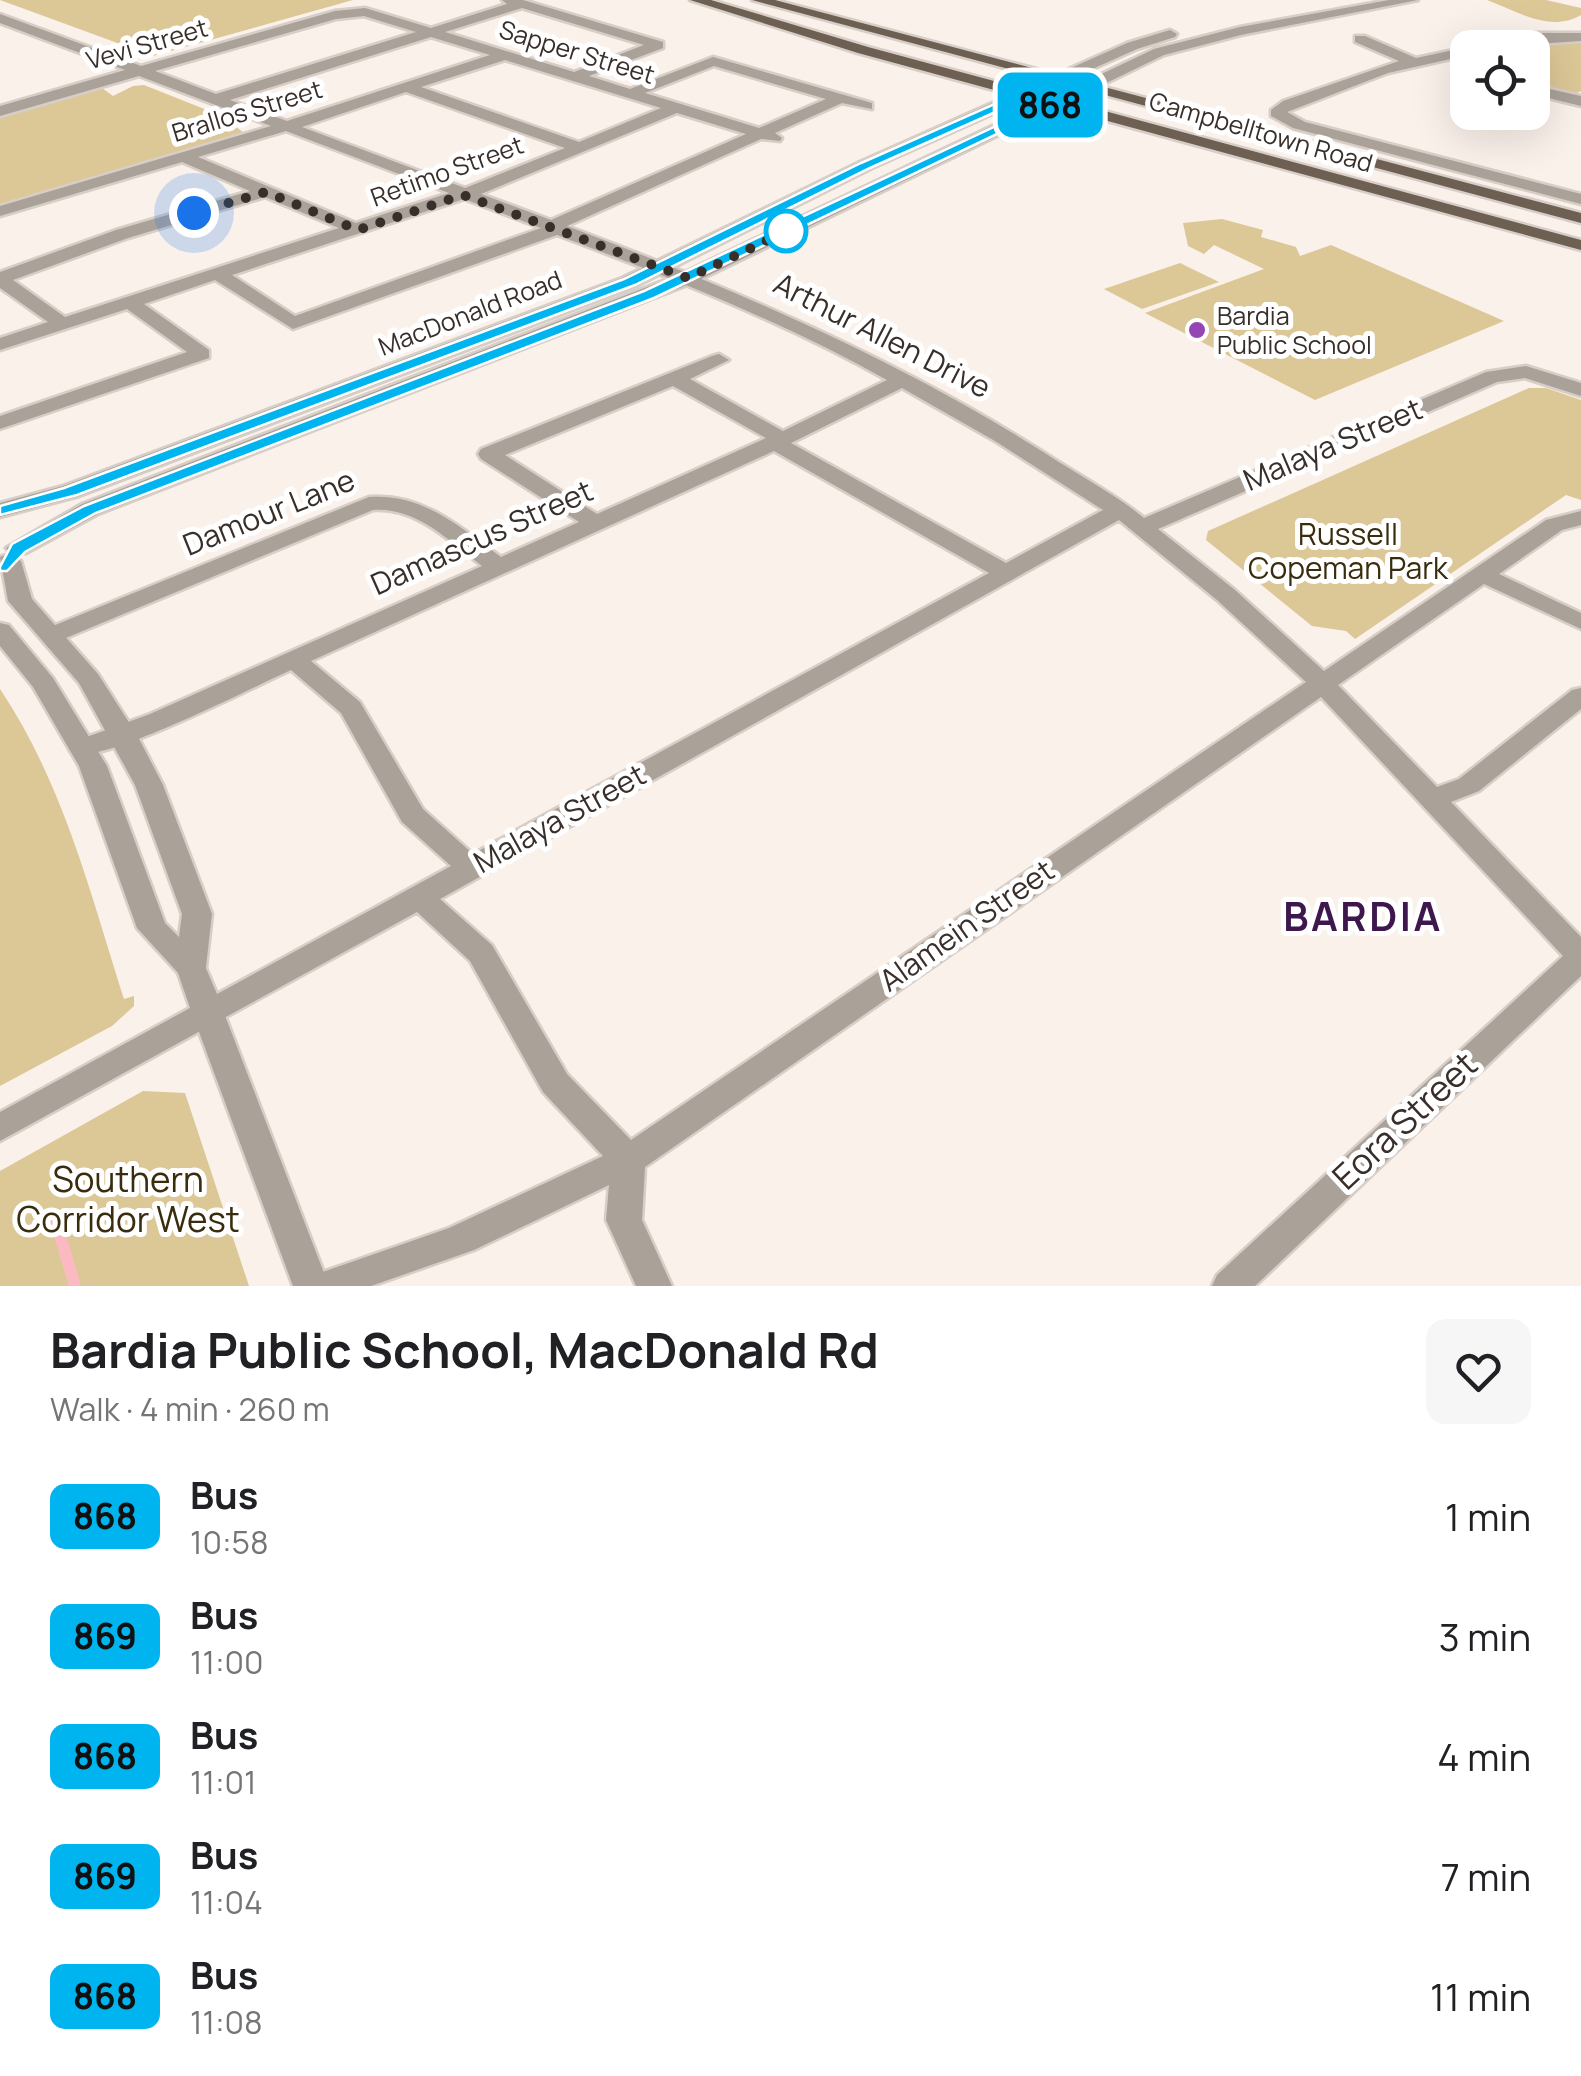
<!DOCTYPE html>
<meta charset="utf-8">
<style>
:root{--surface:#fff;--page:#f6f6f6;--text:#202124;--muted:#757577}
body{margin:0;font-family:Manrope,sans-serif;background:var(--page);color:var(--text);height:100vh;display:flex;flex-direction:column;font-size:38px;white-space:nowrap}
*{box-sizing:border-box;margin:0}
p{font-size:32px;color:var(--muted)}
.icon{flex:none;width:55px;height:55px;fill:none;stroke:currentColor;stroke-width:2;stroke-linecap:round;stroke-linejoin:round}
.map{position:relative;height:1286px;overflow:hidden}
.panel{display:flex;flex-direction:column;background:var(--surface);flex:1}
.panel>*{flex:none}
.badge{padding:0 20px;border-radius:15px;font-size:35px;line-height:65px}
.controls{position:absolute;left:1450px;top:30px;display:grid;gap:20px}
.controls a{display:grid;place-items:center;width:100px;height:100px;border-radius:20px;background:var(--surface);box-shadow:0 10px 40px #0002;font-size:50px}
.you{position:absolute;width:50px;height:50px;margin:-25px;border:8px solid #fff;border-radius:50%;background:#1a73e8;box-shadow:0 0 0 15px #1a73e833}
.map>.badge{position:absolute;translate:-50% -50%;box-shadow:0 0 0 5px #fff}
.round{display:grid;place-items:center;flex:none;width:105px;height:105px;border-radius:20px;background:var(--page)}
.headline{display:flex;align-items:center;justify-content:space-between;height:170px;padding:0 50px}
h1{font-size:48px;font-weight:700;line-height:75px}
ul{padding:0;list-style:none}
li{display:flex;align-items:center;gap:30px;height:120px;padding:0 50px}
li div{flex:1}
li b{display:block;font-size:38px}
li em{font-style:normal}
li .badge{min-width:110px;font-weight:700;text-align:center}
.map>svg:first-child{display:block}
.green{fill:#dcc797}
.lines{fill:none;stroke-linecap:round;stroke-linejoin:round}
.stream{stroke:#fbbac1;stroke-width:12}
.minor-casing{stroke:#d8cec8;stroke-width:5}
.tertiary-casing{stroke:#d8cec8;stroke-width:5}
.primary-casing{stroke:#d8cec8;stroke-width:5}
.minor{fill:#aaa299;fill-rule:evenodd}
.tertiary{fill:#aaa299;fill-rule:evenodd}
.primary{fill:#6d5f51;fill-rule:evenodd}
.line{fill:#00b5ef;stroke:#fff;stroke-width:2.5}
.walk{stroke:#392f2a;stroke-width:10;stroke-dasharray:0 18}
.stop-dot{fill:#fff;stroke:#00b5ef;stroke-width:5}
.poi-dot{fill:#9545b5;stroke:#fff;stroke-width:4}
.labels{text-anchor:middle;stroke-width:10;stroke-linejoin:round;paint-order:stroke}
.far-street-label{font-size:25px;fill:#392f2a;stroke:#fff}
.far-poi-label{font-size:25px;fill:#392f2a;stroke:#fff;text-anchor:start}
.street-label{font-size:30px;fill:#392f2a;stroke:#fff}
.park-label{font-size:30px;fill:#392d0e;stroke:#fff}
.near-street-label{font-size:35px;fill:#392f2a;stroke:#fff}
.near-park-label{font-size:35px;fill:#392d0e;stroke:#fff}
.district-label{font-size:40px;font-weight:bold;letter-spacing:2.5px;fill:#3e184d;stroke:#fff}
</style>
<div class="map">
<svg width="1581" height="1286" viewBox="0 0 1581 1286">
<rect width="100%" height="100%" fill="#fbf1eb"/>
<path class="green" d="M0,0H353L153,56Z
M1487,0H1546L1581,8V15C1550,33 1519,12 1487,0Z
M1569,40H1581V91L1575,94L1533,84L1532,48H1529Z
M144,85L222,116L244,133L0,205V117L102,88L113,96L133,86Z
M1222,219L1263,230L1261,237L1296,247L1300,256L1331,245L1504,321L1315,400L1145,313L1264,269L1214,245L1204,254L1188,246L1183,223Z
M1180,263L1219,282L1142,309L1104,289Z
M1529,388H1546L1581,400V500L1566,495L1355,639L1346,631L1312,626L1206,540L1208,531Z
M0,689C63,783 90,892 124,999L134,996V1006L112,1026L0,1086Z
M143,1091L185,1093L249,1286H0V1171Z"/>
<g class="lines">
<path class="stream" d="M54,1215L75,1286"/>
<defs>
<path id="minor" d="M502,0H523L663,42V48L589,76L630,89L713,57L872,103V109L842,103L775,133L782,138L780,141L761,139L567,226C734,289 897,359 1048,455C1080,476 1115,494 1144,518L1486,372L1526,366L1581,383V396L1525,378L1497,382L1158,529L1235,590L1324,671L1546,520L1581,511V525L1562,530L1499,574L1581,613V629L1484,584L1338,685L1437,787L1459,779L1572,690L1581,688V709L1479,791L1451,802L1581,937V976L1255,1286H1212L1217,1275L1563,956L1321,697L645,1167L642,1220L672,1286H636L606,1220L609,1185L474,1250L371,1286H309L314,1275L449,1228L603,1156L543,1092L470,961L417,912L0,1141V1112L190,1008L176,967L180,959L191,956L202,959L217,994L451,866L402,822L341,713L291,670C253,687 106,763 73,754L70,748L73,742L150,714L482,566C449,541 417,507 373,510L61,640H43L40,635L43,630L369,497C423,493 460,527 501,557L579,522L481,459L478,454L481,449L712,356L719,354L729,360L690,379L783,431L887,380C782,321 669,277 557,235L293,329L215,280L144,304L209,350V358L0,429V416L187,352L127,309L0,350V338L48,322L0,288V272L116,230L250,191L182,162L0,216V206L271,126L139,76L0,116V106L125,70L0,23V14L141,66L335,11L365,8L431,28L507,4ZM522,8L644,45L574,72L445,32ZM364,16L416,32L216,94L155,71L336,19ZM431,37L490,55L287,121L230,100ZM505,60L661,108L579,142L421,87ZM714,66L826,99L759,128L645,93ZM406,92L565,148L465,188L302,127ZM677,113L746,134L551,220L481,194ZM286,131L449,193L356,223L198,157ZM265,197L339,228L65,317L13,280L128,238ZM464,199L541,228L295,316L232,275ZM673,386L766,438L597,514L505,455ZM902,388L995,441L1103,510L1006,563L791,443ZM774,451L989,573L473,854L423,809L360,702L311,661ZM1119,520L1217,600L1306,682L631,1140L567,1074L492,945L440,899Z
M1536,33H1581V41L1477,48Z
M1355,36H1365L1416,58L1468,47L1471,48H1468V55L1388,73L1287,112L1305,122L1581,194V204L1293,128L1271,116V110L1283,101L1399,61L1355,42Z
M1532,85L1581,96V106L1532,94Z"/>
<path id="tertiary" d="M1389,0H1418L1241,35L1164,55L695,282L98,514L26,553H10L6,548L82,504L681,274L1154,49L1240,27Z
M1170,30L1177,34L1175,37L1137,49L872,168L636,286L79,496L0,517V503L63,486L622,278L860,162L1127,43Z
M9,554L21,561L32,599L98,674L137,735L163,785L212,914L206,967L202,975L191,978L180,975L137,928L79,766L33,687L0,646V623L9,625L53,678L107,766L165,923L179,937L182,914L135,785L79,683L8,601L0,557Z
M208,1001L219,1005L224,1013L329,1286H293L192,1013L197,1005Z"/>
<path id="primary" d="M690,0H711L868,47L1581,240V250L858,53Z
M752,0H775L1581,213V223Z"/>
</defs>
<use href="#minor" class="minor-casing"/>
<use href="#tertiary" class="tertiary-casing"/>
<use href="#primary" class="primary-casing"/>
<use href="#minor" class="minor"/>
<use href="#tertiary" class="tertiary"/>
<use href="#primary" class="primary"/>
</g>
<path class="line" d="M1024,91L1064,102L654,298L96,513L25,552L7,571H0V567L12,544L84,506L644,291L1047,102L1029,97L870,168L635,285L77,495L0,515V506L64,488L624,279L861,163Z"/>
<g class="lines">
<path class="walk" d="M194,213L266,192L358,230L463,195L688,278L802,224L786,231"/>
</g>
<circle class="stop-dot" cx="786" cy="231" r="20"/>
<circle class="poi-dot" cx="1197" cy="330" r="10"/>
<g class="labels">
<g class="far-street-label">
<text transform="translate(147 44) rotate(-16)" y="9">Vevi Street</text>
<text transform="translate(577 52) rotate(17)" y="9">Sapper Street</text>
<text transform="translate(247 111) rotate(-17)" y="9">Brallos Street</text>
<text transform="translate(1261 132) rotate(16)" y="9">Campbelltown Road</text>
<text transform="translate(447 171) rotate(-20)" y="9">Retimo Street</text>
<text transform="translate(470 313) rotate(-21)" y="9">MacDonald Road</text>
</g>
<g class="far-poi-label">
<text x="1217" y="325">Bardia<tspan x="1217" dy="29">Public School</tspan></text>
</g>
<g class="street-label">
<text transform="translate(882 336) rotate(27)" y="10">Arthur Allen Drive</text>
<text transform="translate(1333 445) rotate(-23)" y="10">Malaya Street</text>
<text transform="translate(269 513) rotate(-22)" y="10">Damour Lane</text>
<text transform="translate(482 538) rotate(-24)" y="10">Damascus Street</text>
<text transform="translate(560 819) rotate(-29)" y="10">Malaya Street</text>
<text transform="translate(967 926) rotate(-35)" y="10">Alamein Street</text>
</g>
<g class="park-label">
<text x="1348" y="545">Russell<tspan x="1348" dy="34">Copeman Park</tspan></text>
</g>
<g class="near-street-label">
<text transform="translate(1405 1121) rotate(-43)" y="12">Eora Street</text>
</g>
<g class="near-park-label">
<text x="128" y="1192">Southern<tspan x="128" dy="40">Corridor West</tspan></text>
</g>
<g class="district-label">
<text x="1363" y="931">BARDIA</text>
</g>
</g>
</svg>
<div class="controls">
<a><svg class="icon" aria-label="locate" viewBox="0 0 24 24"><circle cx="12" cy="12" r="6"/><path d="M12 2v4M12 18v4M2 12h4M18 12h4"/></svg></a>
</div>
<div class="you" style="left:194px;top:213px"></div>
<b class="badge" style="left:1050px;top:105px;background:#00b5ef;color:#111">868</b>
</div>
<section class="panel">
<div class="headline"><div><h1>Bardia Public School, MacDonald Rd</h1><p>Walk · 4 min · 260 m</p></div><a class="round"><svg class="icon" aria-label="heart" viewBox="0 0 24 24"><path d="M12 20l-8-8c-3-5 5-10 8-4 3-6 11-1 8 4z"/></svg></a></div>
<ul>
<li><span class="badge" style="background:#00b5ef;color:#111">868</span><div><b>Bus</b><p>10:58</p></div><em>1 min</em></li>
<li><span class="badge" style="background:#00b5ef;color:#111">869</span><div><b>Bus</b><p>11:00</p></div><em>3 min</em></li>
<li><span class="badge" style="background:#00b5ef;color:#111">868</span><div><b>Bus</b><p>11:01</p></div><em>4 min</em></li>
<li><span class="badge" style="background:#00b5ef;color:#111">869</span><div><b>Bus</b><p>11:04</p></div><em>7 min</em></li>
<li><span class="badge" style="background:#00b5ef;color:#111">868</span><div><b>Bus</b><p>11:08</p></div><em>11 min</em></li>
</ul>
</section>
